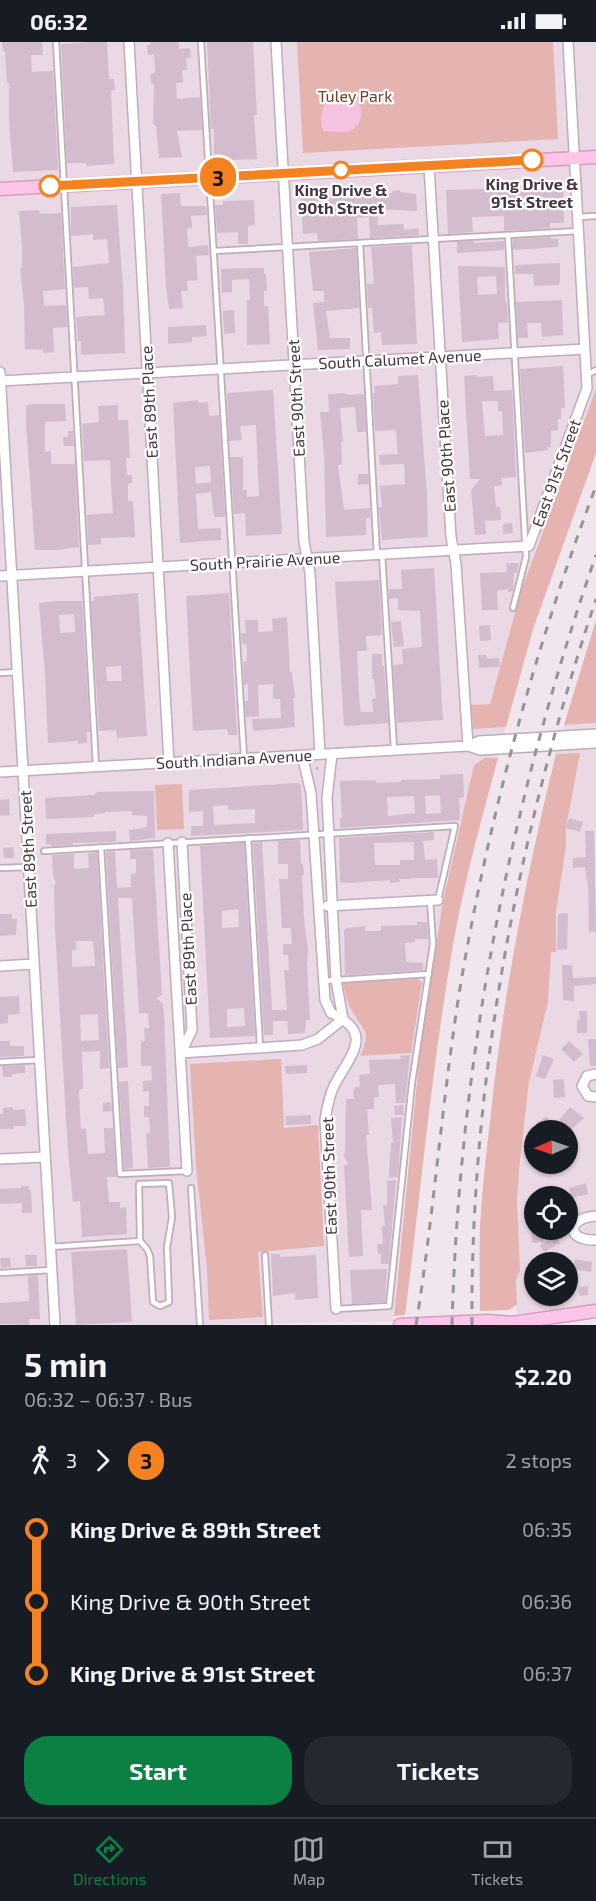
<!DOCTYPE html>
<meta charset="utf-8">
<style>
:root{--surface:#171b24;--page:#242831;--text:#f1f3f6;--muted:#9ea1a6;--line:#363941;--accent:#0b8043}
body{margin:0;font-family:"Exo 2",sans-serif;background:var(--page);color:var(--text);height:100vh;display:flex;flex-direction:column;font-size:22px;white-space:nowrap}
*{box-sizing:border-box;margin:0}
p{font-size:20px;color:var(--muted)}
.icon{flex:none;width:33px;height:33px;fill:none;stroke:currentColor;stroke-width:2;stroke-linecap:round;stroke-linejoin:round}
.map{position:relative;height:1283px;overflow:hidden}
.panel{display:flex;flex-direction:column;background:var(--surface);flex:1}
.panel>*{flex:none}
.badge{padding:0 12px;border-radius:20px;font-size:21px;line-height:39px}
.needle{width:39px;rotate:268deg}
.fabs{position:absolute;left:524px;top:1078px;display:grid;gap:12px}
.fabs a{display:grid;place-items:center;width:54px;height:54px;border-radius:50%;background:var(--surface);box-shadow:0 2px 4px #0004;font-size:30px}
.map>.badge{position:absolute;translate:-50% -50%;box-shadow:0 0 0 3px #fff}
.legs{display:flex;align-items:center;gap:9px;height:66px;padding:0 24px;font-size:20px}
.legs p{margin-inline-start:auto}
.headline{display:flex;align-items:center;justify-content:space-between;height:102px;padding:0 24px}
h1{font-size:33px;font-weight:700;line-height:45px}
.button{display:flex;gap:12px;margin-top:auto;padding:12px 24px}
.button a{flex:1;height:69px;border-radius:24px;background:var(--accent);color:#fff;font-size:24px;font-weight:700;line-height:69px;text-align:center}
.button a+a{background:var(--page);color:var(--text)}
ul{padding:0 24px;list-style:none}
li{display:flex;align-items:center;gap:21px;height:72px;font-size:22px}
li i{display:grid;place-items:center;width:9px;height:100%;margin:0 8px;background:currentColor}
li i::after{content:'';width:15px;height:15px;margin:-8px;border:4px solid;border-radius:50%;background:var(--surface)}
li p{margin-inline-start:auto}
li:first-child i{background:linear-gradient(#0000 50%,currentColor 0)}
li:last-child i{background:linear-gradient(currentColor 50%,#0000 0)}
.status{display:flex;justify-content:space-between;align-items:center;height:42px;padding:0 30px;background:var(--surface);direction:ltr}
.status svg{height:16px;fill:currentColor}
.tabs{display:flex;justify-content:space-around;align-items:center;height:84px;border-top:2px solid var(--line);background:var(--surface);font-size:16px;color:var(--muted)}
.tabs a{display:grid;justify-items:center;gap:3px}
.tabs .on{color:var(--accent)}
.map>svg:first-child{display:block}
.residential{fill:#ead8e5;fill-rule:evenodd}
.green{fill:#e5b3b0}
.sand{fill:#f6c2e1}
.building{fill:#d3bcce;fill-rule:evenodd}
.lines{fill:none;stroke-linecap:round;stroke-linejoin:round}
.lane-casing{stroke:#c0acba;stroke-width:8}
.street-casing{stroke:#c0acba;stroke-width:12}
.secondary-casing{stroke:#d79bc2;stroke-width:15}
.path{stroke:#bf9ab5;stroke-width:1.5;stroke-dasharray:3 3;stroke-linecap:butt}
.lane{stroke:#fff;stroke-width:4.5}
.street{stroke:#fff;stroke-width:9}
.secondary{stroke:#fdc5e8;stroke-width:12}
.rail{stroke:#959595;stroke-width:3;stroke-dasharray:8 8;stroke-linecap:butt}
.line-1-casing{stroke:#fff;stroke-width:14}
.line-1{stroke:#f58220;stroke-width:9}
.stop-1-dot{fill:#fff;stroke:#f58220;stroke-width:3}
.labels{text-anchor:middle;stroke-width:4.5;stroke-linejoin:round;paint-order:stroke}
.park-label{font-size:16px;fill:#743c2b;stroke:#fff}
.stop-label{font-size:16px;font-weight:bold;fill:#453541;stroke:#fff}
.street-label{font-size:16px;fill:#453541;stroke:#fff}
</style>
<div class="status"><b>06:32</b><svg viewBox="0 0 49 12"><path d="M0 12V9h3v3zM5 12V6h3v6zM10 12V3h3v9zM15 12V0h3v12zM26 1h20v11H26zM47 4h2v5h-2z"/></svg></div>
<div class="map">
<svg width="596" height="1283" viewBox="0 0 596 1283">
<rect width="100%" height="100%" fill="#f2e6ee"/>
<path class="residential" d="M0,0H596V347L521,549L490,662L472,663L473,686L506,685L498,716H485L457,789L443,859L420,1008L411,1080L393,1279L204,1283H0Z
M596,681V1262L517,1272L516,1238L520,1229L517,1158L529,1040L548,960L551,910L556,909V870L566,805V786L580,711L556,712L564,683ZM534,1089H567V1122H534ZM534,1155H567V1188H534ZM534,1221H567V1254H534Z"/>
<path class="green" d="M297,0H553L558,97L303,111Z
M596,347V411L533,587L506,685L473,687L471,663L490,662L521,549Z
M596,578V681L564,683Z
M580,711L566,786V805L556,870V910H551L548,960L529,1040L520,1120L517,1158L520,1229L516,1238L517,1263L508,1268L480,1269C480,1241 479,1212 480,1183C482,1148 486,1113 490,1079C503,955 526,833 556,712Z
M485,716H498C482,776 465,836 454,897C432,1022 421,1148 405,1273L394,1274L420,1008L443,859L474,723Z
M182,742L184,787L157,788L155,743Z
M418,937L422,940L411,1011L360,1014C372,988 364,990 352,969C347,960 345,951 343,941Z
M281,1017L284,1086L318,1083L324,1204L258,1210L263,1275L209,1278L207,1226L196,1124L190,1022Z"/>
<path class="sand" d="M339,50C365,49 368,83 349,89C341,91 332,90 324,89C316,75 325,55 339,50Z"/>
<path class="building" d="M2,0H42L43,13H31L32,30L53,29L58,128L13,130L9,79V41H7L5,9H3Z
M89,0H107L109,37H114L115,48H111L114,122L86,124V121H67L61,2Z
M150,0H179V7L190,6L191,16H186L187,28H182L183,41H176L177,57L200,55L202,88L177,89L182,115L159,116L156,84L153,82L154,43L151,40L150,33L155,30L154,12L148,13L147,3H150Z
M207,0H253L257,73H254L257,117L214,119V87H211Z
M560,143L559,145L563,144L564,181H550V186L504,189V174L472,175L473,190L448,192L446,148L486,147V149L505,148V145Z
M400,148V150L416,152L417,169L377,167L378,183L403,182L404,188L418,186L419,193L370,196L369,175L357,176L358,197L318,199L317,191L303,192L301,155L392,151V149Z
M180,151L181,164H206L207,173L191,174L192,186L187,187L188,205L208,203L209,213L196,214L198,238L187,239L188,249H181L183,266L169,267L166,245L161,152Z
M254,158L255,183L248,184V202H238V190L217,191L215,163H223V159Z
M117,163L123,245L125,311L81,313V299H78L76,275L105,273L103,256L89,257L88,245L74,246L73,225L109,221L107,197L93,198V192L71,194V165Z
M39,168L40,172L61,171L65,247L43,249L44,264L66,263L67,285L53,286L54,310L44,311L43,308L25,307L24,263L20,226H22V205L19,169Z
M551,195V197H558V205L513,208V197Z
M474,199V201L504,199V208L457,211V200Z
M412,203L417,302L382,303L381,290L374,291L372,266H368L367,242H374L371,205Z
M356,206L359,266L326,269L330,296H350V307L318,308L313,261L324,260V249H313L309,210Z
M560,221V239L559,243L534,244L533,232H515V223Z
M458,224L505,225V260L507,261L508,280L498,281L499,297L462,300ZM496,234L497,252L478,253L477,235Z
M252,226H264V232H266L267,249H264V264H268L270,302L247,303V258H250L249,237L232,238V250L222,251L221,227Z
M562,258L563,293L542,295L541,281H527L528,296H518L516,260Z
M234,268L235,291L224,292L223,269Z
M206,283L207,294L192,295V300L168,302V285Z
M563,324L565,366H561V377H558V388L551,389V405H548V408L525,411L520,327Z
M418,333L427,453L428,495L382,498L379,466L382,465L380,444L405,442L404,422L380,423L379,413L398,412L396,391V388L375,389L373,351H375L374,344L398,342V334Z
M477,333V335L493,334L494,349L512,348L516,435L501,436L502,443L494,444L496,465H500L501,478L485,479L486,492L475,493L471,448L480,437H470L464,334ZM482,359H498V369H502L503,393L485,394Z
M273,348L282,492L246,494L245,471L234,472L230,415H243V448H247V455L259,454L256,383L240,384L242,398L229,399L227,351Z
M343,351L350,353L364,352L366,390H357L355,365L340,366L343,400H341L342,422L338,423L344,468L370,466V476H366V493L326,495L324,413L320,370H329L328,352Z
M198,358V361L208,360L209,374L219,373L225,473L224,475H214L211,450L196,452L198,487L221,486V498L180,501L173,361ZM210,424L211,440L196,442L195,425Z
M31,362H65L66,379L45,380V410L51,409V422H75L79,505L56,508H35L26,382V364Z
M118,363V378H128L130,416H126L127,433H132V441L128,442V459H133L135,495L101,496V502L88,503L87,473L113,471L111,443L110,418L84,419L82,382L99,380L98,364Z
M68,389H73L74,404H64L63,395H68Z
M358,432H368L369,442L358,443Z
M512,481L513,491L503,492V482Z
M506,521H519L517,531H514L513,549L508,550V547L497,549L498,568H482L480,531L507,530Z
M434,526L443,678L397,681L393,623L403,622L402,607L422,605L420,569L398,568V556L389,557V547H402L401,528Z
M379,538L382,593L366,594L367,609H357L359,657L361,670H373L372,657L376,656L374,637H372V612H382V624H384L388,681L346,684L344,683L335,540Z
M138,551L147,694L117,696L116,688L99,689L91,559H94V555ZM121,624L122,639H107L106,625Z
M229,551L237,693H228L227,687L193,689L186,554Z
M57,559H82L90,690H87V701L78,702V699L48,701L45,631L39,561ZM74,572L75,590L60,591L59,573Z
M287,575L290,630H292L295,656H293L295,685L253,689L252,677L281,676L280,657H273V642L258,643L259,674L246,675L245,659H248V642L244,643L243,620L247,619V610L246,602H242L241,591H246L245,578H258V590L273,589L272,577Z
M401,579L404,604L394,605L391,580Z
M490,583L491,598L480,599L479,584Z
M478,613H486L487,617L499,616L500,625L479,626Z
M463,732L464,755L459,756L460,778L340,786V776H342L340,739L376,738V741L401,740V738L440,737V733ZM440,753L441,771L426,772L425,754ZM414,754L415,771L388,774L387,755Z
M298,741L301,743L303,788L191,794V784H203V769L189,770V748ZM228,763V768L255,767V781L214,783L213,764Z
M154,749L155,796L130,799L129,788L147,785V774L132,773V769L105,770V771L94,772V775L46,777L45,756L94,753L97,750Z
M9,757L10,773L0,774V758Z
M569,776L583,780L580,790L566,786Z
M116,789V799L114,800L73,801V803L51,804V802H46V792Z
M585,789H594L596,890H589L588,845L585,825L573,826V816L586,815Z
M434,790V798L423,799L425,818L437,817L438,836H411V837H399L400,840L390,841V838L351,841L340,840L339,796ZM414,800V818H400V823H375L374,801Z
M300,798L301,822H303L304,833H302L304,875L308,909L307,922L310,978H306L305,991L288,992L287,979H273V993H264L253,801L262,800L272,968H287L284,928H289L288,913H283V902H292L291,886H282L279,837H288V822H278V799Z
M244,801L255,994L210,996L200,804ZM238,867L239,885L222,886V869ZM244,966L245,984L227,985V967Z
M13,805L14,816H4L3,806Z
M153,807L162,953L156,956L163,962L164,973L170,1125L148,1126L146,1091H150L149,1075H144V1064H149V1049L143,1050V1039L152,1038L151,1024H141V999H145L144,986H149L148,971H139L132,856H118L128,1025L118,1026L106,810L115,809L117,846L131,845V832L136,831V817H130V808Z
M97,810L109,1026L100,1027V1009L82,1010L83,1047H79L80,1073L81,1087L86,1086L88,1112L105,1111L104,1086H113L116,1135H107L109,1160H120V1166L126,1165L127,1192L82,1195L80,1159L73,1160L68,1111L55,887L54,844L56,841L53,833L52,813L74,812V827L89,826L88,811ZM76,899H93L95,924L72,925V908H76ZM98,972L99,998L81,999L80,973Z
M568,871L567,907L557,908L558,872Z
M0,872H12V877H17L16,893L0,894Z
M417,880H427L428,897H415V900L405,901L406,920L423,921V928L345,933L344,888L347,886L365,884V889H381V884L417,883Z
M562,923H572L573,936L596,935V942L574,944V959L563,958Z
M19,954L20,972L8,973V981L0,982V955Z
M579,969H587V991H577V978H580Z
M588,997H596V1024H590Z
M0,999H10V1004H24V1014L0,1015Z
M569,999L583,1012L574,1020L561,1007Z
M410,1013L405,1061H396L395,1042L378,1043L379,1055H374V1067H367L369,1093H366L372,1168H361L363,1214L349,1215L344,1125L348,1121L343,1113L345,1111L346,1057H354L353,1050L355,1045H360L359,1033L370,1032L369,1018L401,1017L400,1014Z
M543,1013L554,1017L545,1037L536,1034Z
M25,1023V1031L12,1032V1035H3L2,1024Z
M307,1023V1031L286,1032L285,1024Z
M564,1037L565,1055L554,1056L553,1038Z
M128,1039L133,1126L124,1127L119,1040Z
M111,1060L112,1069L103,1070V1061Z
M403,1063L404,1073H395L394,1064Z
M13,1065V1068L25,1067L26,1084H13L14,1087H0V1072H3V1066Z
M570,1065L584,1076L571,1088L559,1078Z
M311,1073V1082L286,1083V1074Z
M547,1074L554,1085L547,1089H541L536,1081Z
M402,1075L398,1135L389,1136L390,1110H391V1101H393L391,1076Z
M396,1138L389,1222H381V1212H378L377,1202H383L382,1184H385L383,1163H387V1139Z
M586,1141L588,1152L571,1156L569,1146Z
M21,1144H29V1148H31L32,1171H22V1161L0,1162V1147L21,1146Z
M543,1189L544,1200L532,1201L531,1190Z
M556,1194L560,1201L544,1210L540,1203Z
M127,1207L132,1280L76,1283L71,1210Z
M271,1212H280V1215L316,1213L318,1256L295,1258V1251L273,1254Z
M25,1213H37V1224H26Z
M0,1216H10L11,1225L1,1226Z
M575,1217L592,1220L591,1230L573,1227Z
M387,1227L385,1260L352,1262L350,1228Z
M38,1233L40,1277H29V1283L0,1282V1261L29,1259L28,1234Z
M588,1244V1253L579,1254V1245Z"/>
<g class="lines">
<defs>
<path id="lane" d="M56,0L96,725
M201,0L244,716
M578,175L596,174
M508,193L526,515L513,566
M360,201L377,513
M214,209L579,189
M587,333L596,328
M382,512L394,707
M0,631L18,630
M248,796L260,1005
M101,805L120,1132L187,1129
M44,809L455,784L438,858
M0,826L29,825
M323,939L429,932
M0,1020L39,1018
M191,1146L200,1283
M50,1205L140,1199L147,1207L150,1214L153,1260L160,1264L169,1260L167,1205L172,1175L169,1141L139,1142L140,1199
M265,1213L269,1283
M0,1231L51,1228
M336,1267L389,1264L412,1041L433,902L430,858"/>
<path id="street" d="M129,0L169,721
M276,0L304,500L310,531L320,712
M429,124L451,495L456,522L468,704
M0,330L55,1283
M0,339L585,307
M0,534L529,504L587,346L568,0
M468,704L479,699L596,692
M332,712L327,756L336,938L343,977
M302,713L311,751L325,958L331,971C375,991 351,1012 335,1042C329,1053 327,1065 325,1078L336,1267
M0,730L468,704L480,708L596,701
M168,801L187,1129
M327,864L438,858
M0,924L34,922
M181,1011L192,988L182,800
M181,1011L302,1003L318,997L343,977
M596,1032L587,1034L582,1044L588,1054L596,1055
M0,1117L45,1115
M596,1174C566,1176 566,1199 596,1198"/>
<path id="secondary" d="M0,147L596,115
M400,1283L487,1279L512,1281L596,1269"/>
</defs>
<use href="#lane" class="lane-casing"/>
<use href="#street" class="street-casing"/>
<use href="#secondary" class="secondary-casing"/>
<path class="path" d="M317,725L318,731"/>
<use href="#lane" class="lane"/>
<use href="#street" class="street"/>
<use href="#secondary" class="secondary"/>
<path class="rail" d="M416,1283C434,1171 442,1058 460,946C489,774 535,606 596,444
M452,1283C459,1021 510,760 596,513
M472,1283C470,1039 519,788 596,557"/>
</g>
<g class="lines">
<defs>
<path id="line-1" d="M50,144L532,118"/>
</defs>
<use href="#line-1" class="line-1-casing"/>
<use href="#line-1" class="line-1"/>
</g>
<g class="stop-1-dot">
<circle cx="532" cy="118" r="10"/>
<circle cx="341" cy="128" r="8"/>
<circle cx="50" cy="144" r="10"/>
</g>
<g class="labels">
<g class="park-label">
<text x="355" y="60">Tuley Park</text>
</g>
<g class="stop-label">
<text x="532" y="148">King Drive &amp;<tspan x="532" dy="18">91st Street</tspan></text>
<text x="341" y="154">King Drive &amp;<tspan x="341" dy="18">90th Street</tspan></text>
</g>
<g class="street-label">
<text transform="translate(400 317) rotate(-3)" y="6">South Calumet Avenue</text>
<text transform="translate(296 356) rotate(-93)" y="6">East 90th Street</text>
<text transform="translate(149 360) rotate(-93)" y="6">East 89th Place</text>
<text transform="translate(446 414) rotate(-94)" y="6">East 90th Place</text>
<text transform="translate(556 431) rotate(-70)" y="6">East 91st Street</text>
<text transform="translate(265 519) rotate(-3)" y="6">South Prairie Avenue</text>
<text transform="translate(234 717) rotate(-3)" y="6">South Indiana Avenue</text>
<text transform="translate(28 807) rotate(-93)" y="6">East 89th Street</text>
<text transform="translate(188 907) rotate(-93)" y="6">East 89th Place</text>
<text transform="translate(329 1134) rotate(-92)" y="6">East 90th Street</text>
</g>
</g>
</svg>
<div class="fabs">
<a><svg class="needle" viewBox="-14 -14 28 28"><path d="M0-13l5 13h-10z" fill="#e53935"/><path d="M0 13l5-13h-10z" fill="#9ea1a6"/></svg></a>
<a><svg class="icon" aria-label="locate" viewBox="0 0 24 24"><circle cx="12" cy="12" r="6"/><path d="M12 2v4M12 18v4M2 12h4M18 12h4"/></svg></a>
<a><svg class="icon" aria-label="layers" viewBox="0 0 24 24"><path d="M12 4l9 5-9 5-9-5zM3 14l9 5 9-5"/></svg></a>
</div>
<b class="badge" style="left:218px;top:135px;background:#f58220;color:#111">3</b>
</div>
<section class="panel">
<div class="headline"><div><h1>5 min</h1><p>06:32 – 06:37 · Bus</p></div><b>$2.20</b></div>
<div class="legs"><svg class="icon" aria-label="walk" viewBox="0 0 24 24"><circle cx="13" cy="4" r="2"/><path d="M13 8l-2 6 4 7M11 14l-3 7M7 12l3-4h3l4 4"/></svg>3<svg class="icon" aria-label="forward" viewBox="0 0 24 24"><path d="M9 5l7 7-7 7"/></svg><b class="badge" style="background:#f58220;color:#111">3</b><p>2 stops</p></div>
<ul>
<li><i style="color:#f58220"></i><b>King Drive &amp; 89th Street</b><p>06:35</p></li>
<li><i style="color:#f58220"></i><span>King Drive &amp; 90th Street</span><p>06:36</p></li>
<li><i style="color:#f58220"></i><b>King Drive &amp; 91st Street</b><p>06:37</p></li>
</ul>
<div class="button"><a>Start</a><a>Tickets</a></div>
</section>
<nav class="tabs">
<a class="on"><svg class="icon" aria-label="directions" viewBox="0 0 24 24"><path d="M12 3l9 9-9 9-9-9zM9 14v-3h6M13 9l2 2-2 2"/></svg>Directions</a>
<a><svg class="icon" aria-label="map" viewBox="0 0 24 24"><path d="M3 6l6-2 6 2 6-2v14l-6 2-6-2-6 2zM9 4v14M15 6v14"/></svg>Map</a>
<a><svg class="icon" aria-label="tickets" viewBox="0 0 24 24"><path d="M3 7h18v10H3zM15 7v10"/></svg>Tickets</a>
</nav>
